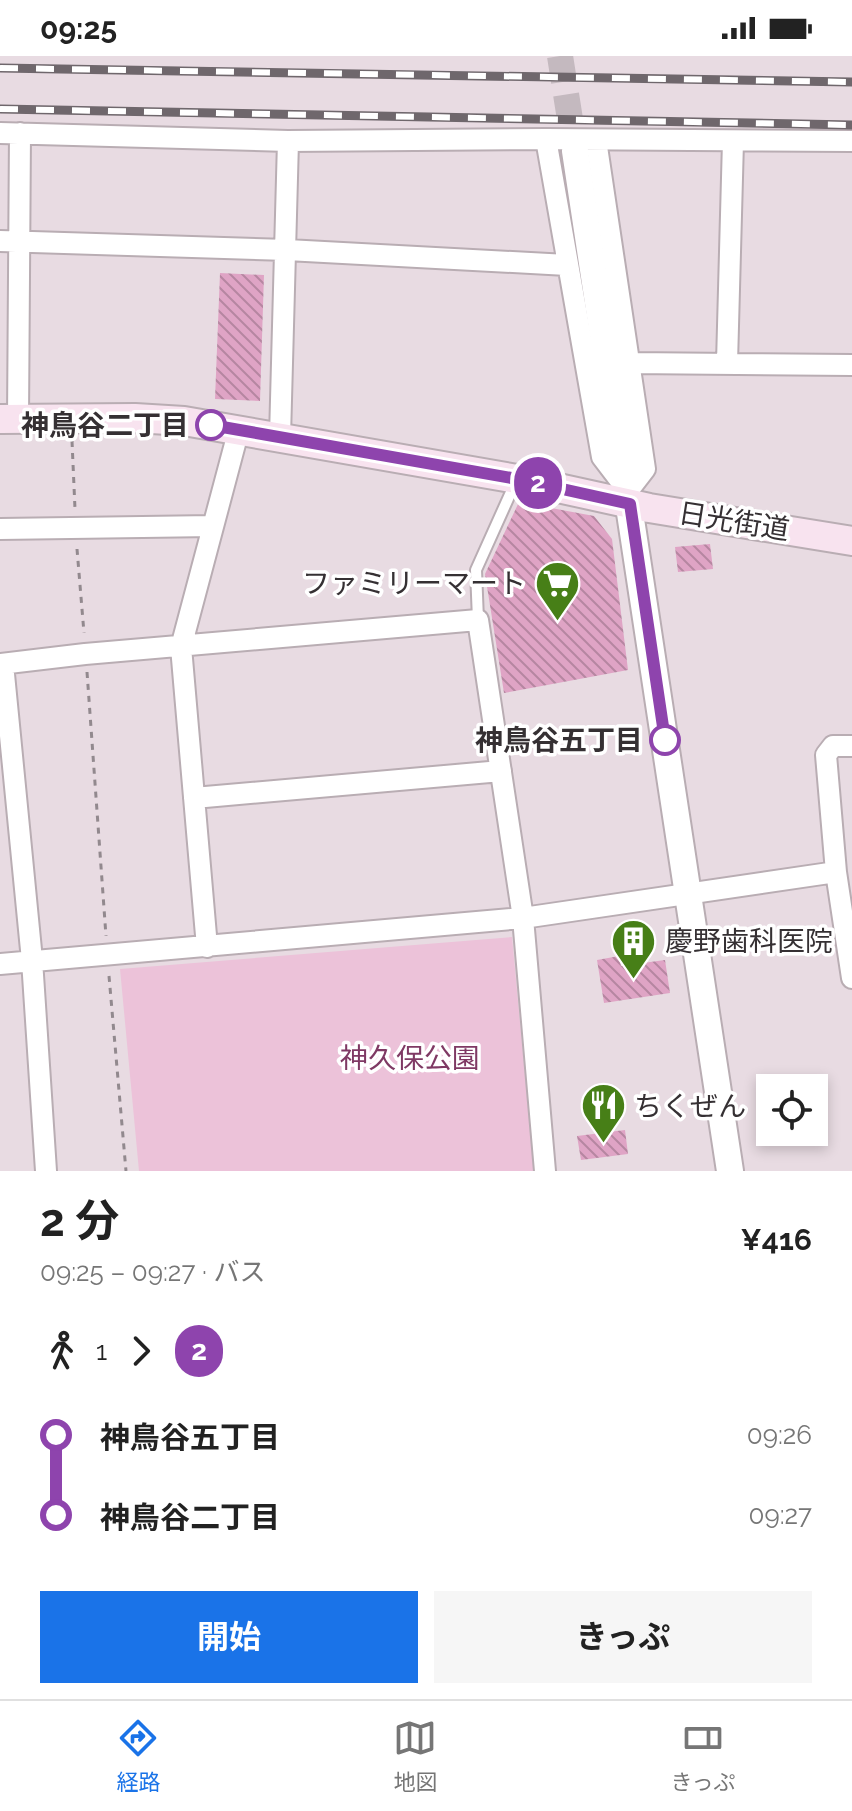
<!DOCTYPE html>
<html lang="ja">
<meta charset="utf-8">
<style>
:root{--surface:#fff;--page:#f6f6f6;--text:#222;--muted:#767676;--line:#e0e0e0;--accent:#1a73e8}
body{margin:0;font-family:Raleway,"Noto Sans JP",sans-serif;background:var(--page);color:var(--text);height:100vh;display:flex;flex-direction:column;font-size:30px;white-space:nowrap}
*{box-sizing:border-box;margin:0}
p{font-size:26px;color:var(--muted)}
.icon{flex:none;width:44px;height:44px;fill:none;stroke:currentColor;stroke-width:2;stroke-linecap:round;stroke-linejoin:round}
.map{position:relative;height:1115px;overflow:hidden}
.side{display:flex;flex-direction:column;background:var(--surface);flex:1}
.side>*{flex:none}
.badge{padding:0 16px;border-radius:26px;font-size:28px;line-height:52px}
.fabs{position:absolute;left:756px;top:1018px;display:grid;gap:16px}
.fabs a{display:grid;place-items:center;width:72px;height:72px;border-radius:0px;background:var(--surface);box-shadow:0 4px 12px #0003;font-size:40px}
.map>.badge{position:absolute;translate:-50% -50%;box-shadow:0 0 0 4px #fff}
.legs{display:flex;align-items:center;gap:12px;height:88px;padding:0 40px;font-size:26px}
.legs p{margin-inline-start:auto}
.overview{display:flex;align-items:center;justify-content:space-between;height:136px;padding:0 40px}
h1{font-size:44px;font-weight:700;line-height:60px}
.primary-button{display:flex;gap:16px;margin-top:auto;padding:16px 40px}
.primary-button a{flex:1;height:92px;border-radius:0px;background:var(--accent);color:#fff;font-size:32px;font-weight:700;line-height:92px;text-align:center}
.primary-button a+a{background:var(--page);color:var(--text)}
ul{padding:0 40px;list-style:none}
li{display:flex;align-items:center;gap:28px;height:80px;font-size:30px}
li i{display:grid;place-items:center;width:12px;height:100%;margin:0 10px;background:currentColor}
li i::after{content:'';width:20px;height:20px;margin:-10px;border:6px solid;border-radius:50%;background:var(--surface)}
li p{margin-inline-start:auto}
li:first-child i{background:linear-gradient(#0000 50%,currentColor 0)}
li:last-child i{background:linear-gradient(currentColor 50%,#0000 0)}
.status{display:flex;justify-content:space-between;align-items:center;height:56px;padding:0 40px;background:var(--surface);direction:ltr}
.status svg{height:22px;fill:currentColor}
.menu{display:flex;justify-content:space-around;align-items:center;height:112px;border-top:2px solid var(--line);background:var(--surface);font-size:22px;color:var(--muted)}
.menu a{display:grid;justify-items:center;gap:4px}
.menu .selected{color:var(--accent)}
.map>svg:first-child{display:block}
.green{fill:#ecc2d9}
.building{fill:url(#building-back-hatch)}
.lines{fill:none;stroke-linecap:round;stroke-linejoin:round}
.tertiary-tunnel{stroke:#c4b9bf;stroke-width:26;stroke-dasharray:26 13;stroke-linecap:butt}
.service-casing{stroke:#b9adb3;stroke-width:14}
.minor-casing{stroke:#b9adb3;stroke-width:24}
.tertiary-casing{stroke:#b9adb3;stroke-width:30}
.secondary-casing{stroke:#b9adb3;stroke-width:32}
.path{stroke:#92898e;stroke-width:3;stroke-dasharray:6 6;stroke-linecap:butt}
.service{stroke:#fff;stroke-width:10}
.minor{stroke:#fff;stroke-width:20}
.tertiary{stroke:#fff;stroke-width:26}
.secondary{stroke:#f8e3ef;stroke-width:28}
.rail-casing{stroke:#6f676c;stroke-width:9}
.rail{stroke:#fff;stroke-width:6;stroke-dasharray:18;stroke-linecap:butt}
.line-1-casing{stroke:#fff;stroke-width:18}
.line-1{stroke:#8e44ad;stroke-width:12}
.stop-1-dot{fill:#fff;stroke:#8e44ad;stroke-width:4}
.labels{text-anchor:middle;stroke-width:7;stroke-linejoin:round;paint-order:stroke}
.stop-label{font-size:28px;font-weight:bold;fill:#353033;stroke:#fff;text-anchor:end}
.street-label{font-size:28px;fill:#353033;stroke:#fff}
.poi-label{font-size:28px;fill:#353033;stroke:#fff;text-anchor:start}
.park-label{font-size:28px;fill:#7f3964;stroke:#fff}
</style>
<div class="status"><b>09:25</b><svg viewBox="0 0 49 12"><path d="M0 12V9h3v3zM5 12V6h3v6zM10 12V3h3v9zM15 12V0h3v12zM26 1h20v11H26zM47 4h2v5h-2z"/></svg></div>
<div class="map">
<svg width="852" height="1115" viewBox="0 0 852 1115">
<defs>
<pattern id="building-back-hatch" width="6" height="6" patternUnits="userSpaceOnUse" patternTransform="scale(2)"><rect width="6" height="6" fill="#dfa4c5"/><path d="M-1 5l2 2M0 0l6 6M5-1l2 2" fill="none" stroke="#b686a1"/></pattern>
</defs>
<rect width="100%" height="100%" fill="#e8dbe2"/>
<path class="green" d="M512,881L534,1115H139L120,913Z"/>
<path class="building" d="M220,217L264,219L260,345L215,343Z
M519,446L594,460L612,483L628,614L504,637L485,518Z
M710,488L713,513L678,516L675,491Z
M619,900L621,910L665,904L670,937L604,947L597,904Z
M625,1074L628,1098L581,1104L577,1080Z"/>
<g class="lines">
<path class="tertiary-tunnel" d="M560,0L575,95"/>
<defs>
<path id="service" d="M478,564L476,514L516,425"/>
<path id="minor" d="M0,77L288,85L546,83L852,85
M546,83L602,401L628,435L645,413L596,84
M0,185L287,194L567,209
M630,307L852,309
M727,307L733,85
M18,363L20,77
M280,381L288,85
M0,473L213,470
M0,608L85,598L478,564L523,862L545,1115
M3,608L32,904L46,1115
M852,690H833L826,699L836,816L852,922
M194,742L501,715
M207,891L181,591L239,373
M0,908L523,862L836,816"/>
<path id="tertiary" d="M575,95L730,1115"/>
<path id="secondary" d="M0,363L135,362L184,365L517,423L649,452L852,485"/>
</defs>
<use href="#service" class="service-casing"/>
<use href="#minor" class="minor-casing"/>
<use href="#tertiary" class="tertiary-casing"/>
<use href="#secondary" class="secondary-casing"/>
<path class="path" d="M72,385L75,453
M77,493L84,577
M87,616L106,880
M109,920L126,1115"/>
<use href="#service" class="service"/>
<use href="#minor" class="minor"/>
<use href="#tertiary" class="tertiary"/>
<use href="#secondary" class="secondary"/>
<defs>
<path id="rail" d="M0,12L852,26
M0,53L852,69"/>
</defs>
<use href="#rail" class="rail-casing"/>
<use href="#rail" class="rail"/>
</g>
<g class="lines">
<defs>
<path id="line-1" d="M211,369L517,423L630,448L665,684"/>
</defs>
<use href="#line-1" class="line-1-casing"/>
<use href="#line-1" class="line-1"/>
</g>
<defs>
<symbol id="supermarket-pin" viewBox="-11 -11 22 30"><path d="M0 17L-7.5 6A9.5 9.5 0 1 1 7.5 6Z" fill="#477f17" stroke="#fff"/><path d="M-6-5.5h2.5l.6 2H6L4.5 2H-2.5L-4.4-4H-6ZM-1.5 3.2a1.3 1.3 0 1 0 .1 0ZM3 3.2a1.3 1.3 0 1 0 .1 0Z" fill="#fff"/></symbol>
<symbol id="building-pin" viewBox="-11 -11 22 30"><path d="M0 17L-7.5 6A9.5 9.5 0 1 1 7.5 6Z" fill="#477f17" stroke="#fff"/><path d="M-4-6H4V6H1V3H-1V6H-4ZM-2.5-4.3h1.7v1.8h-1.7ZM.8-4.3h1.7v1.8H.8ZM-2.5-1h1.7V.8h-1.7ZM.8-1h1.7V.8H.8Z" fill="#fff"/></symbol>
<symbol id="restaurant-pin" viewBox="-11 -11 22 30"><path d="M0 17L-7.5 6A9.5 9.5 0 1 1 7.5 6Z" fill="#477f17" stroke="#fff"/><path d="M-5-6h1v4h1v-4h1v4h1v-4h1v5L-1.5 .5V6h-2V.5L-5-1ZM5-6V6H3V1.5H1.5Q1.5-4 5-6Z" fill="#fff"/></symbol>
</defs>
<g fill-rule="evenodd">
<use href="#supermarket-pin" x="532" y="502" width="51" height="69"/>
<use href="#building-pin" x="608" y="860" width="51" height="69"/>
<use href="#restaurant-pin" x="578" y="1024" width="51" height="69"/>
</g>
<g class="stop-1-dot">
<circle cx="211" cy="369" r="14"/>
<circle cx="665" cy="684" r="14"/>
</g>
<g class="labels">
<g class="stop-label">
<text x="189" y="379">神鳥谷二丁目</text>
<text x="643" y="694">神鳥谷五丁目</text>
</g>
<g class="street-label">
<text transform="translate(734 465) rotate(9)" y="10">日光街道</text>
</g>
<g class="poi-label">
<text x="526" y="537" text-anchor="end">ファミリーマート</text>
<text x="665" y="895">慶野歯科医院</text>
<text x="634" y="1060">ちくぜん</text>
</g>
<g class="park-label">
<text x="410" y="1012">神久保公園</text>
</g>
</g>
</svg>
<div class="fabs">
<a><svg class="icon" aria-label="locate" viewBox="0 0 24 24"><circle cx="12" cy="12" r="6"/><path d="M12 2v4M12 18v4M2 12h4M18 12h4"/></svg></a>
</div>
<b class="badge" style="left:538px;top:427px;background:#8e44ad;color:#fff">2</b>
</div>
<section class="side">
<div class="overview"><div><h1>2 分</h1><p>09:25 – 09:27 · バス</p></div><b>¥416</b></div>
<div class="legs"><svg class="icon" aria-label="walk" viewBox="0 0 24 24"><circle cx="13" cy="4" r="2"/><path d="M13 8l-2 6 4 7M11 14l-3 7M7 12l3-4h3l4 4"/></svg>1<svg class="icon" aria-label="forward" viewBox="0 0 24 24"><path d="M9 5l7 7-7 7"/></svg><b class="badge" style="background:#8e44ad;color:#fff">2</b></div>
<ul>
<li><i style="color:#8e44ad"></i><b>神鳥谷五丁目</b><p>09:26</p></li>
<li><i style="color:#8e44ad"></i><b>神鳥谷二丁目</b><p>09:27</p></li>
</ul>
<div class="primary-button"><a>開始</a><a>きっぷ</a></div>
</section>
<nav class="menu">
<a class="selected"><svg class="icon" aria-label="directions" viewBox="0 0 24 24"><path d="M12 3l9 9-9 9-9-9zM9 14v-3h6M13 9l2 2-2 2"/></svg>経路</a>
<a><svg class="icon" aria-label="map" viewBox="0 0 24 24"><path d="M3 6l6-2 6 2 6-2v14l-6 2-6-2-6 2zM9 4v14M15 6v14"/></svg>地図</a>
<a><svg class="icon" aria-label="tickets" viewBox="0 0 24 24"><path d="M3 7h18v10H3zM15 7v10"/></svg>きっぷ</a>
</nav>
